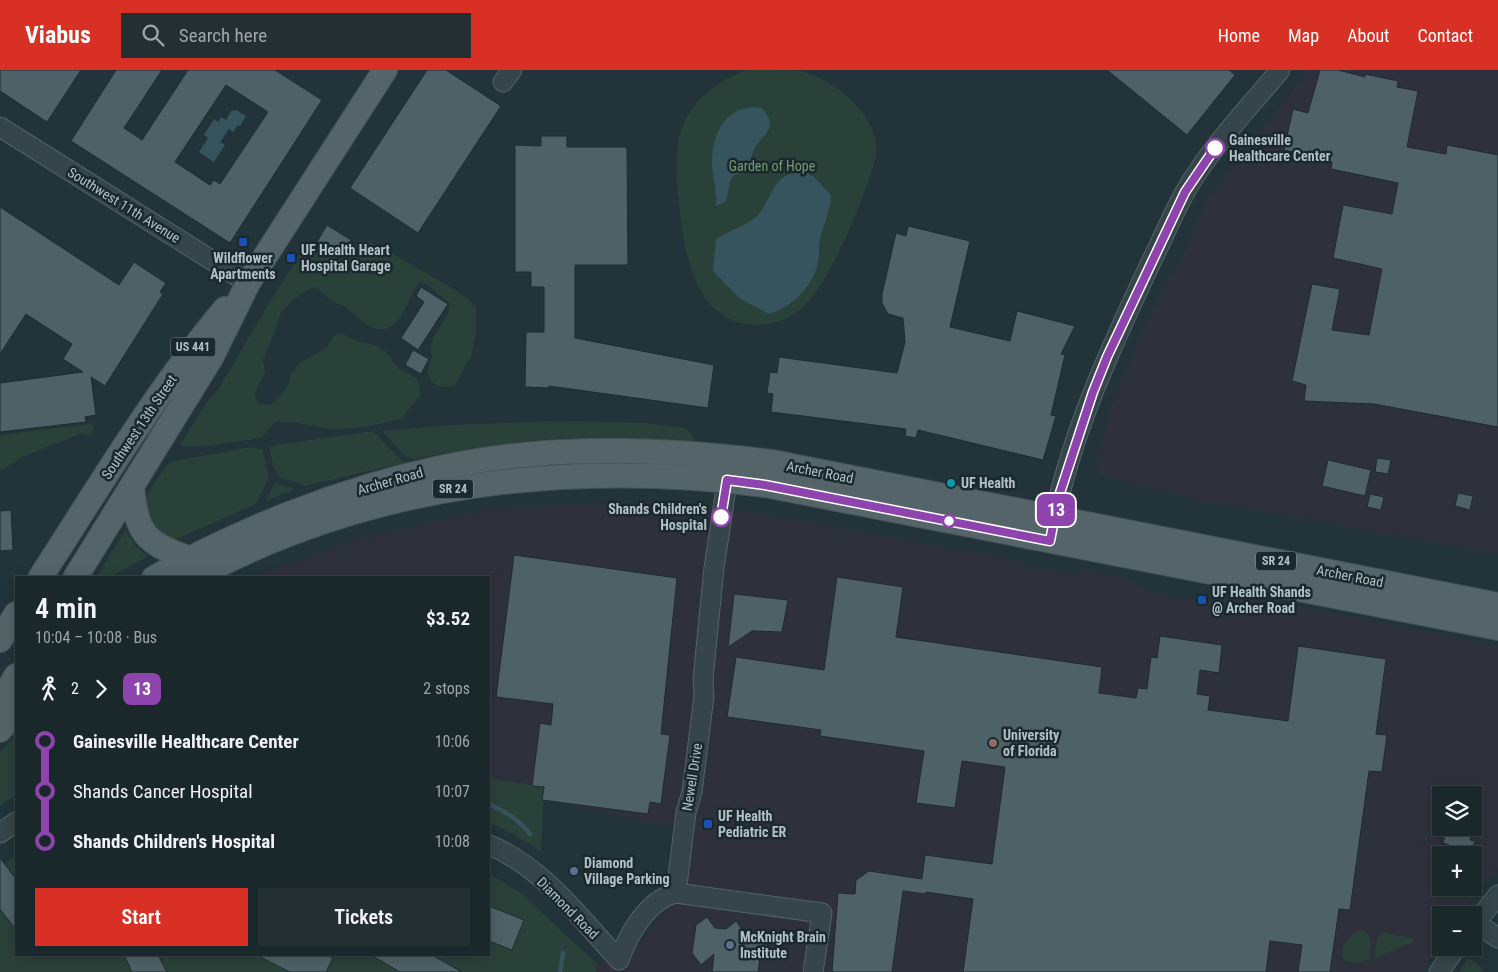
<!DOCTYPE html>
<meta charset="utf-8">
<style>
:root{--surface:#1a272b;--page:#232f33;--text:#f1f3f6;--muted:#9fa5a9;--line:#384447;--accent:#d93025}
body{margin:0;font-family:"Roboto Condensed",sans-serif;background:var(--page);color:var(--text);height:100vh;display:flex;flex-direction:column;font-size:19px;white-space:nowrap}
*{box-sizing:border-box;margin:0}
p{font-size:16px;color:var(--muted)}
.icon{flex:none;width:28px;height:28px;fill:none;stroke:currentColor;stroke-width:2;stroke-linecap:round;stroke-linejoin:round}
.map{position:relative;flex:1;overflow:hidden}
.panel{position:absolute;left:15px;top:506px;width:475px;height:380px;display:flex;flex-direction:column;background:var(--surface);border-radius:0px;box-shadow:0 2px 12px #0003,0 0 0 1px var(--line)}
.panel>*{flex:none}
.badge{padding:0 10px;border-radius:8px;font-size:18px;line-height:32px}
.controls{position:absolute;left:1432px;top:716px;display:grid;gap:10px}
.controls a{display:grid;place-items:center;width:50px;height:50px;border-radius:0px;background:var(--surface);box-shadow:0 2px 12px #0003,0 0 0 1px var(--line);font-size:25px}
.map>.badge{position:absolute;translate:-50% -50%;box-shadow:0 0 0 2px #fff}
.legs{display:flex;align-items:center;gap:8px;height:55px;padding:0 20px;font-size:16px}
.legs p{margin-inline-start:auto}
.summary{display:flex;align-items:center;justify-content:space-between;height:85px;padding:0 20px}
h1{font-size:28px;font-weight:600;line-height:38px}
.primary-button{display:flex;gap:10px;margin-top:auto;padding:10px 20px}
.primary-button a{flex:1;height:58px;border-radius:0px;background:var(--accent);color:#fff;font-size:20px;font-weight:600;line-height:58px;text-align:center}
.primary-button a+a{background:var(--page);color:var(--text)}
ul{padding:0 20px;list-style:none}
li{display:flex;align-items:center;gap:18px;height:50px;font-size:19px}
li i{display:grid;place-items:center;width:8px;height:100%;margin:0 6px;background:currentColor}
li i::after{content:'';width:12px;height:12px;margin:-6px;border:4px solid;border-radius:50%;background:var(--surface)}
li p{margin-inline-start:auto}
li:first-child i{background:linear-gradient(#0000 50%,currentColor 0)}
li:last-child i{background:linear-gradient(currentColor 50%,#0000 0)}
header{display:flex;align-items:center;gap:30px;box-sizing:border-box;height:70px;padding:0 25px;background:var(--accent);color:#fff}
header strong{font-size:24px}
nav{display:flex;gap:28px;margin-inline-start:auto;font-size:18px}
.search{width:350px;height:45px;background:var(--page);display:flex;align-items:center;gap:12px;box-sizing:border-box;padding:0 18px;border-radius:0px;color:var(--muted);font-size:19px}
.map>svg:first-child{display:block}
.medical{fill:#2e303b;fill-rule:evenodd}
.green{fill:#2a4139}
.water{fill:#35545d}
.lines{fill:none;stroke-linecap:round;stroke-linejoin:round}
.stream{stroke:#35545d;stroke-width:4.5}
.building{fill:#4e6167;stroke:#1d2c30;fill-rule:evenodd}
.minor-casing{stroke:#546367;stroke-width:21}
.major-casing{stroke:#425155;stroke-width:26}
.minor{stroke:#364549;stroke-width:19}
.major{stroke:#546469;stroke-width:24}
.line-1-casing{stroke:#fff;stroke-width:11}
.line-1{stroke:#8e44ad;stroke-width:8}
.stop-1-dot{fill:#fff;stroke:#8e44ad;stroke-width:2.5}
.transit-dot{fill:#1a4fb4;stroke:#1b292e;stroke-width:2}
.culture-dot{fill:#0f9aa8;stroke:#1b292e;stroke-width:2}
.education-dot{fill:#8d6e63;stroke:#1b292e;stroke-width:2}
.service-dot{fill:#5c6f8a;stroke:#1b292e;stroke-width:2}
.labels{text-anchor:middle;stroke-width:5;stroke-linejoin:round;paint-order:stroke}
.shield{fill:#1b292e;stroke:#849398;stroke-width:1}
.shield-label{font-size:12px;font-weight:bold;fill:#b1c0c5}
.stop-label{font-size:14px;font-weight:bold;fill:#b1c0c5;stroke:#1b292e;text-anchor:start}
.park-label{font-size:14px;fill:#759a70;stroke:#1b292e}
.street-label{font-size:14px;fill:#b1c0c5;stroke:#1b292e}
.poi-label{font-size:14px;font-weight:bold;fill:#b1c0c5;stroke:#1b292e;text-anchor:start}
</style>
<header>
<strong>Viabus</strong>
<div class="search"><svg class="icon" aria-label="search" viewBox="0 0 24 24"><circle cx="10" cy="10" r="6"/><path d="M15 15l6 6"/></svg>Search here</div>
<nav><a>Home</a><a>Map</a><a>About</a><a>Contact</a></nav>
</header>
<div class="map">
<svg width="1498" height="902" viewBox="0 0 1498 902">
<rect width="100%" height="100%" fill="#223439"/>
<path class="medical" d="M1309,0H1498V484L1205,431L1098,404L1100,382L1112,336L1148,249L1187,178L1206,131Z
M664,431L736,439L1023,492L1025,497L1077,505L1084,500L1125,507L1148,521L1204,532L1235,524L1498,576V798L1459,845H1441V870L1423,902H596L597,894L631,883L666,842L689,807L695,761L542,730L543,717L489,708V508H253L348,472L491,439ZM1441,725H1474V758H1441ZM1441,785H1474V818H1441Z"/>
<path class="green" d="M747,0C764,0 783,0 800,1C833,9 869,37 876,73C878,85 873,98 869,109C857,144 830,211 804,236C791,249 774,255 756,255C696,253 685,188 680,141C677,113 672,82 683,55C695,27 720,10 747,0Z
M360,171H369L388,181L450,217L468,229L476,237V263L471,288L465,296L455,316C439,318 433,317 427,302L432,287C424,265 452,253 449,233L427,214L419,212C411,224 404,246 393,255C375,268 359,248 347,238C344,235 340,235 336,233C330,230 321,221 315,217L300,224L281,242L276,259L263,290L265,302L254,324L259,334L271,335C280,327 291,316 290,304L300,293L318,283L328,276L333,267L340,263L357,271L374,275L385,281L399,299L417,308L421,324L401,349L365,357L334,360L293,352H275L261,368L206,376H179L209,329L218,320L268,235L301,183L308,178L341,190Z
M559,351L645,353L684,358L687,361L690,362L695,370L693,372C647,369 600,366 554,369C507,372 460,380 413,389L404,385L382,361L451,355Z
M91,354L94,356L93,361L89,365L82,363L22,387L4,399H0V365Z
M373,361L404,393L304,416L293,411L280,408L274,398L269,378L275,375Z
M252,377L262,379L269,407L256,434L172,471L153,460L144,433L148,423L169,392Z
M274,413H276L295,419L266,431Z
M126,460L135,476L148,486L110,507H96Z
M16,664V725L0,736V682Z
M489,708L544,717L541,781L509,762L489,752Z
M16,785V885H489V804L521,823L597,894L596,902H0V797Z
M1357,861H1365C1374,868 1370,880 1369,890C1363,891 1355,894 1349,892C1333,887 1348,866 1357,861Z
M1384,863L1411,868L1414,871L1374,889L1378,867Z
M1468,888L1476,893L1484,902H1459Z"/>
<path class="water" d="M753,37L761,38C790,66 737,70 756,100L753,102L734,105C727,113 730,122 725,132L716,136C718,119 711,105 712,89C713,63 725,39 753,37Z
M232,40L235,41L236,40L246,46L240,56L238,55L233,62L229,59L220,72L225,75L214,92L199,82L208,68L204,65L214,49L218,52L221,47L226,50Z
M802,101L813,106L831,125C831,141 823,154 820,170C818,179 820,188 817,197C810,219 792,237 769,244L739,228L713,201L716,169C729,160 745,157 757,146C774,127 771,104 802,101Z"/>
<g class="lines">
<path class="stream" d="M489,734C505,742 519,749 530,764
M560,902L563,883"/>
</g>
<path class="building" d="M0,0H81L47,52L0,21Z
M116,0H162L124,58L142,70L188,0H275L322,30L230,173L71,71ZM226,15L268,42L220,114L214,110L210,115L175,92Z
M427,0H446L501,36L418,163L350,118Z
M1107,0H1229L1235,5L1187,65Z
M1320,0H1338L1365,7V4L1398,11L1397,17L1418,21L1407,77L1446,84L1447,75L1498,85V357L1374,334L1304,331L1306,315L1292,311L1312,214L1340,219L1332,260L1369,265L1382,199L1333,188L1343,135L1392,144L1398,113L1331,99L1332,92L1284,80L1293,39L1308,43Z
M541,66H567V77H627L628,195H575V268L714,295L708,338L549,316V318L525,317L526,262H544V217H531V202H515V75L541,76Z
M0,137L119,215L134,192L166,213L160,222L163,224L105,316L91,307L96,345L85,347L86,352L0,362V313L83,302L63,289L72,274L26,244L0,284Z
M327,155L351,170L340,187L317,172Z
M908,156L970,171L950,257L1010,271L1017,241L1075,256L1061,284L1065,285L1051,345L1056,346L1043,390L918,360L916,368L905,366L906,359L771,342L773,324L767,323L770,302L777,303L779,287L897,303L905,272L903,248L888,244L882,233V224L896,163L906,166Z
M421,217L448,234L418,280L401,268L424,232L416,226Z
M413,280L429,289L421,304L405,295Z
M1377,388L1391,390L1388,404L1375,402Z
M1328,390L1371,400L1365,426L1322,416Z
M1458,423L1473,426L1470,440L1455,436Z
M1370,424L1384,427L1381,440L1367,437Z
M11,440L13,480L0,481V441Z
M514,485L677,508L661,664L670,665L661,734L650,732L648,744L542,730L544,717L532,716L540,653L551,655L553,634L496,627Z
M837,507L903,517L896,567L1102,597L1099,623L1136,628L1138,618L1147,619L1151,587L1157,588L1160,566L1222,575L1219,603L1200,600L1197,624L1210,626L1208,640L1288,651L1298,576L1386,589L1376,664L1387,665L1382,702L1369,701L1350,840L1339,839L1330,902H1298L1302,875L1270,871L1266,902H963L973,829L926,822L925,824L903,821L892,902H832L838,823L855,824L856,810L869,801L922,809L925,785L992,794L1005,697L962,691L955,738L916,733L924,681L820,666L821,660L727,647L736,587L824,600Z
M734,524L788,530L782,562L752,561L728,577Z
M1447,758H1456L1472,762L1470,770L1475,771L1472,780L1465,781L1443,773Z
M0,788L16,809V860L0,839Z
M489,836L524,850L512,880L489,871Z
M707,847L715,858L726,859L736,851L744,862L764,864L763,870L771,880L760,888L758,902H712L714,884L701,895L692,883L696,855Z
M124,885H158L167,902H132Z
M256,885H325L333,888L326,902H290Z
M371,885H432L462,902H400Z"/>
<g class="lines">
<defs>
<path id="minor" d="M503,12L512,0
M0,57L248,213
M1052,459C1070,365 1111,277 1152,190C1167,160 1179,128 1199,100C1223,64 1253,33 1280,0
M0,763L16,752
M489,775C542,796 581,849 619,890C628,865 647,830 676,823L822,843L813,902
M676,823L686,742L692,722L704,626L703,609L714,498L729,399
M1476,853L1498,868
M1474,855L1498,825
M1439,902L1456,878"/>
<path id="major" d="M132,417C137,464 144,472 188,488
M40,508C99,417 155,322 225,239
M75,508L211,288L248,213L385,0
M154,508C241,459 342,419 440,398C548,374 662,378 772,392L1498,535
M194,508C370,412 569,390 765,415L1498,558
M0,570L16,544
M0,634L16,606
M0,660L16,641"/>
</defs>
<use href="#minor" class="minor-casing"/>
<use href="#major" class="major-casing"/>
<use href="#minor" class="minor"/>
<use href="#major" class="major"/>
</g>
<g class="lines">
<defs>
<path id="line-1" d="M721,447L727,410L765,415L1050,471L1058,429L1093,322L1107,287L1185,122L1215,78"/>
</defs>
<use href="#line-1" class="line-1-casing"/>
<use href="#line-1" class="line-1"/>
</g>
<g class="stop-1-dot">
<circle cx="1215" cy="78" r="9"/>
<circle cx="721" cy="447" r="9"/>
<circle cx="949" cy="451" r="6"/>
</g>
<g class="transit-dot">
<rect x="238" y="167" width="10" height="10" rx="2.5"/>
<rect x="286" y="183" width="10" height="10" rx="2.5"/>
<rect x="1197" y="525" width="10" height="10" rx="2.5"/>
<rect x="703" y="749" width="10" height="10" rx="2.5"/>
</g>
<circle class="culture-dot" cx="951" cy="413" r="5"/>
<circle class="education-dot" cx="993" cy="673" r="5"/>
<g class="service-dot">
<circle cx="574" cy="801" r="5"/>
<circle cx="730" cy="875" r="5"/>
</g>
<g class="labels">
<g class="shield">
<rect x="170.5" y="267.5" width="45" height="19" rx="4"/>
<rect x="433" y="409.5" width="40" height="19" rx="4"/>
<rect x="1256" y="481.5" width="40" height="19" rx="4"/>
</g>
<g class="shield-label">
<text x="193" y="281">US 441</text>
<text x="453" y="423">SR 24</text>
<text x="1276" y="495">SR 24</text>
</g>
<g class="stop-label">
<text x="1229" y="75">Gainesville<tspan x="1229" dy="16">Healthcare Center</tspan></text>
<text x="707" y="444" text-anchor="end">Shands Children's<tspan x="707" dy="16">Hospital</tspan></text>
</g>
<g class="park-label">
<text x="772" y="101">Garden of Hope</text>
</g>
<g class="street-label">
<text transform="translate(124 135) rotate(32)" y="5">Southwest 11th Avenue</text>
<text transform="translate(139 357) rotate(-56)" y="5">Southwest 13th Street</text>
<text transform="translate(820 402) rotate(11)" y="5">Archer Road</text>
<text transform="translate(390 411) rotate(-16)" y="5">Archer Road</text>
<text transform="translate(1350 506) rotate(11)" y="5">Archer Road</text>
<text transform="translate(692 707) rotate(-81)" y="5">Newell Drive</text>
<text transform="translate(568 838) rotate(45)" y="5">Diamond Road</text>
</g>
<g class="poi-label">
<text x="301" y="185">UF Health Heart<tspan x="301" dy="16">Hospital Garage</tspan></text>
<text x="243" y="193" text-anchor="middle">Wildflower<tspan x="243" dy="16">Apartments</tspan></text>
<text x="961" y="418">UF Health</text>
<text x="1212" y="527">UF Health Shands<tspan x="1212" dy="16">@ Archer Road</tspan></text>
<text x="1003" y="670">University<tspan x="1003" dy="16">of Florida</tspan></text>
<text x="718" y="751">UF Health<tspan x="718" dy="16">Pediatric ER</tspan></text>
<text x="584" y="798">Diamond<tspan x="584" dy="16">Village Parking</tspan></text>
<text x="740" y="872">McKnight Brain<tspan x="740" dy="16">Institute</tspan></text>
</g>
</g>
</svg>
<div class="controls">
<a><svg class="icon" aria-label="layers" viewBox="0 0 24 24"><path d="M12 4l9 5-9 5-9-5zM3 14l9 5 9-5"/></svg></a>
<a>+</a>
<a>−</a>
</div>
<b class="badge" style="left:1056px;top:440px;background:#8e44ad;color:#fff">13</b>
<section class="panel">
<div class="summary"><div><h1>4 min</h1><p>10:04 – 10:08 · Bus</p></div><b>$3.52</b></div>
<div class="legs"><svg class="icon" aria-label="walk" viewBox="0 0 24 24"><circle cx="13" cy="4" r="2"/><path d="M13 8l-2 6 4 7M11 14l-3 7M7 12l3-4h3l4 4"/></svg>2<svg class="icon" aria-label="forward" viewBox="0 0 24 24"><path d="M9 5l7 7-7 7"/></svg><b class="badge" style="background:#8e44ad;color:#fff">13</b><p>2 stops</p></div>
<ul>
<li><i style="color:#8e44ad"></i><b>Gainesville Healthcare Center</b><p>10:06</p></li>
<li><i style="color:#8e44ad"></i><span>Shands Cancer Hospital</span><p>10:07</p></li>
<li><i style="color:#8e44ad"></i><b>Shands Children's Hospital</b><p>10:08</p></li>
</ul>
<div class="primary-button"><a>Start</a><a>Tickets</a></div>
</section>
</div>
